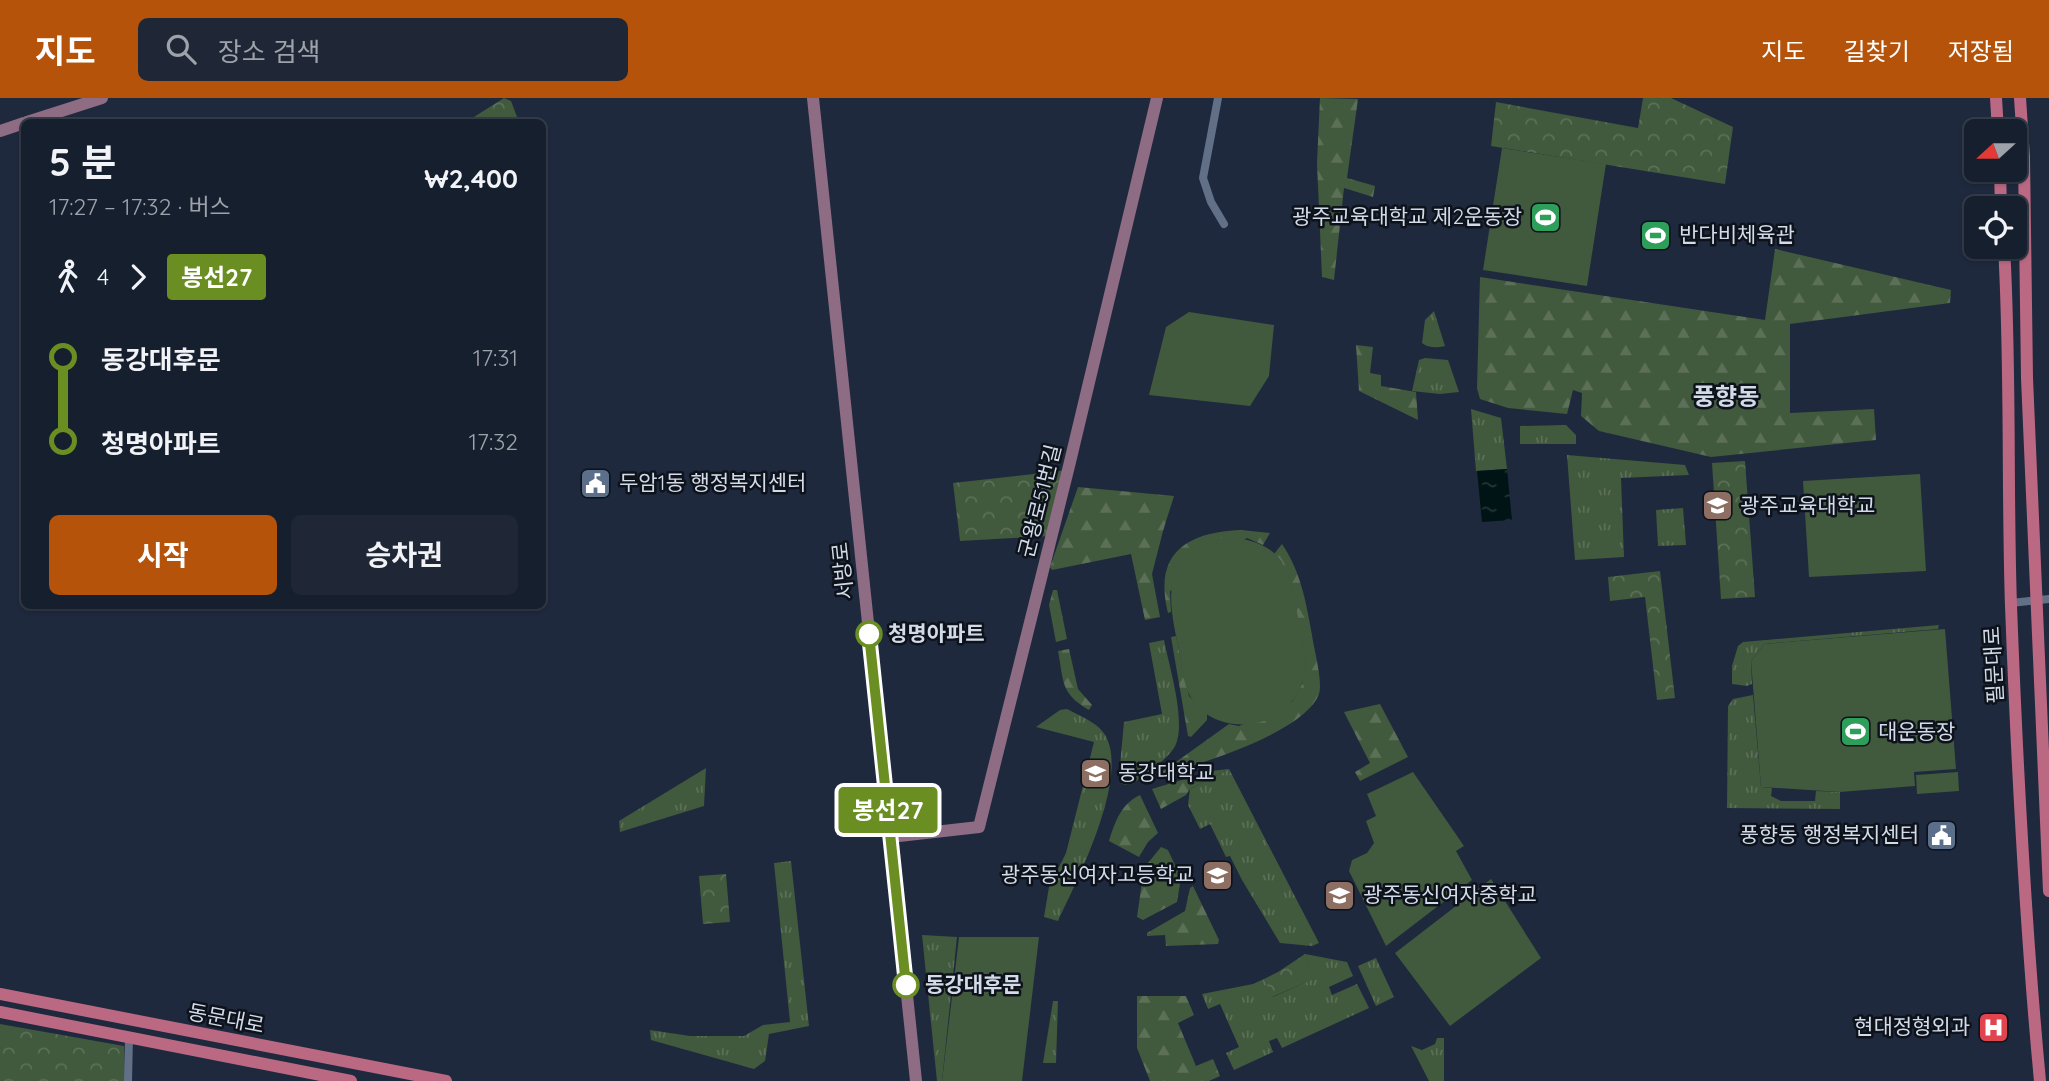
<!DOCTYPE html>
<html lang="ko">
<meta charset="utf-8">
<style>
:root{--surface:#161f2e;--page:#1f2736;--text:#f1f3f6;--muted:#9ea2aa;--line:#353d4a;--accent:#b45309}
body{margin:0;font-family:Quicksand,"Noto Sans KR",sans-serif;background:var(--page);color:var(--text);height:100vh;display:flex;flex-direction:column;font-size:26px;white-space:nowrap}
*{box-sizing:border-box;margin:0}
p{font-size:23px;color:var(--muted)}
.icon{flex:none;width:38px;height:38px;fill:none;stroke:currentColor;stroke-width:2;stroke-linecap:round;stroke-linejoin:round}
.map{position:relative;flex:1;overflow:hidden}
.side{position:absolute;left:21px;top:21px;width:525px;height:490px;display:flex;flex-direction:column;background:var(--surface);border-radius:10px;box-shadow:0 2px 5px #0004,0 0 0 2px var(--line)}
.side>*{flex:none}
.badge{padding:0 14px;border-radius:5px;font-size:24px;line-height:46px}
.needle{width:46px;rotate:249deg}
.buttons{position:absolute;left:1964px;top:21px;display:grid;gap:14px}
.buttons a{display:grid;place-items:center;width:63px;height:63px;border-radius:10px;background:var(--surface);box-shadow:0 2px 5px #0004,0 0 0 2px var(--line);font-size:35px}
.map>.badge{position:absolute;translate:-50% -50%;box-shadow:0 0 0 4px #fff}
.legs{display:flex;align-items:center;gap:10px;height:77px;padding:0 28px;font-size:23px}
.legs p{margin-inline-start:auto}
.headline{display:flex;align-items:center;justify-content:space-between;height:119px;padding:0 28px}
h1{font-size:38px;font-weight:700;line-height:52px}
.action{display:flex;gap:14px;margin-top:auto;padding:14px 28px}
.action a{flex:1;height:80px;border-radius:10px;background:var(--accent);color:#fff;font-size:28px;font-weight:700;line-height:80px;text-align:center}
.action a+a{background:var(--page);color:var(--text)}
ul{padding:0 28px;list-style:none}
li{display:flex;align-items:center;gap:24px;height:84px;font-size:26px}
li i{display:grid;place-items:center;width:10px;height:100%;margin:0 9px;background:currentColor}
li i::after{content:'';width:18px;height:18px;margin:-9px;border:5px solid;border-radius:50%;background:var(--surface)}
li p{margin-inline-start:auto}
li:first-child i{background:linear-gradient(#0000 50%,currentColor 0)}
li:last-child i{background:linear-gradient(currentColor 50%,#0000 0)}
header{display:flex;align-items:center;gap:42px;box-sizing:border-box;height:98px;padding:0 35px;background:var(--accent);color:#fff}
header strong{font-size:33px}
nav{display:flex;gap:38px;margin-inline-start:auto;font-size:24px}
.search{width:490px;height:63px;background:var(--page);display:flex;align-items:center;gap:18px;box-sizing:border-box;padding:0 24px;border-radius:10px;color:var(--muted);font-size:26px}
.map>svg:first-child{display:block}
.grass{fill:url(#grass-tufts)}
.forest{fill:url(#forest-firs)}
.park{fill:url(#park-crowns)}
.garden{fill:#41593c}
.water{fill:url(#water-ripples)}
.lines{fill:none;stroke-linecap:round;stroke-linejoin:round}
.street{stroke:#616f87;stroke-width:8}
.secondary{stroke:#8e6c84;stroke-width:12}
.primary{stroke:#bb6982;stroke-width:12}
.line-1-casing{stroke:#fff;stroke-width:16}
.line-1{stroke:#6b8e23;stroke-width:10}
.stop-1-dot{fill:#fff;stroke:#6b8e23;stroke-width:3.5}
.labels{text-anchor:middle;stroke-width:5;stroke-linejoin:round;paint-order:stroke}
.poi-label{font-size:21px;fill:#d3dbe9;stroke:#0d121b;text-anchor:start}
.street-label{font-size:21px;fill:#d3dbe9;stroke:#0d121b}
.stop-label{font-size:21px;font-weight:bold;fill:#d3dbe9;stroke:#0d121b;text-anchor:start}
.quarter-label{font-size:24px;font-weight:bold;fill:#d3dbe9;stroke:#0d121b}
</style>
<header>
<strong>지도</strong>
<div class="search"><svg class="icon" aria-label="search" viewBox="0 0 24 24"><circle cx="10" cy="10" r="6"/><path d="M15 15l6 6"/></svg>장소 검색</div>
<nav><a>지도</a><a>길찾기</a><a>저장됨</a></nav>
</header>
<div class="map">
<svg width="2049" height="983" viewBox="0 0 2049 983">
<defs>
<pattern id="grass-tufts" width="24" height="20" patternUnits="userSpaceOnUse" patternTransform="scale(1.75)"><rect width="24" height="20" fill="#41593c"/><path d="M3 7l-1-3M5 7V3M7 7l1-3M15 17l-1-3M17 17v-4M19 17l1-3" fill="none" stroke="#5c7058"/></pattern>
<pattern id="forest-firs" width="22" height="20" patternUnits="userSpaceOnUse" patternTransform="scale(1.75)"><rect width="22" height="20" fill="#41593c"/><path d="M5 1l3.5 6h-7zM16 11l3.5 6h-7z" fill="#5c7058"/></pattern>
<pattern id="park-crowns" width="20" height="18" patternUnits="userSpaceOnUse" patternTransform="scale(1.75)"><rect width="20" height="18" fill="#41593c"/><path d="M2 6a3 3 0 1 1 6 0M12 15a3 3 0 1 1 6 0" fill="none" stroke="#5c7058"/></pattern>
<pattern id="water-ripples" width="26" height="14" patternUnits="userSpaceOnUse" patternTransform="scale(1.75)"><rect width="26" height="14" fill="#001415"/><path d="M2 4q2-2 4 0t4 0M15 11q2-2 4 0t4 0" fill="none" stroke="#243637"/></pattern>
</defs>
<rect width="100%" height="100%" fill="#1e293e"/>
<path class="grass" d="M1434,213L1445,248C1437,250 1428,250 1422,245L1425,222Z
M1425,260L1448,262L1459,294L1440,296L1412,293L1419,262Z
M1471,311L1501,320L1507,371L1476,373Z
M1566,327L1576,337V346H1520V328Z
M1567,357L1685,367L1689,377L1621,380L1624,459L1575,462Z
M1683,410L1686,447L1658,448L1656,412Z
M1939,527L1938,531L1764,546L1751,563L1752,586L1747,588L1732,586V568L1738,548L1743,544Z
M1164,542C1169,568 1188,628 1174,650C1165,664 1145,675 1133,686L1125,687L1121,685L1119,678L1124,624L1162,616L1149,545Z
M1753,597L1761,689L1772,690L1771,698L1781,703H1815L1816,693L1840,694V711L1727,710L1728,608L1733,601Z
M1067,611C1078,617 1096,624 1103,634C1133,673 1077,783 1058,823L1044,819L1049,789L1066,755L1094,644L1036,629L1060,612Z
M706,670L704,708L620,734L619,723Z
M1229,671L1319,845L1312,848L1280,845L1242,782L1230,758L1226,759L1210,726L1200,731L1188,707L1190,691Z
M791,763L809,928L769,936L765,963L754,971L651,942L650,932L690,938H744L763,927L790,924L774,765Z
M922,837L957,839L942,983H937Z
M1305,856L1347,864L1353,878L1329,889L1332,897L1357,886L1369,910L1282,950L1277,940L1269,943L1273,954L1234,972L1226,955L1239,949L1220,906L1208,911L1202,896L1253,886L1264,881L1273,899L1315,880Z
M1376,860L1394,899L1376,908L1358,868Z
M1053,903H1058L1056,965H1043Z
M1437,940H1444V983H1429L1411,948L1422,952L1435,946Z"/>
<path class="forest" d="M1320,0L1358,1L1347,80L1375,88L1373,99L1344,90L1334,182L1322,179L1317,65Z
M1775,151L1951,192L1950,205L1790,226V315L1874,311L1876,342L1711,359L1599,333L1581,318L1582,295L1573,292L1567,316L1508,310L1480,301L1477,290L1480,179L1765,222Z
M1356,247L1373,249L1370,275L1381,277V288L1416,294L1418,322L1359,293Z
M1078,389L1174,398L1163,433L1152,476L1160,519L1145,522L1131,456L1052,472L1050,469Z
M1241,432L1270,435L1263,447L1247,440L1170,493L1171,514L1168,515C1153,455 1187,434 1241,432Z
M1282,446C1301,474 1306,504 1312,537C1314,552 1323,583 1319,596C1304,635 1201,665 1164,677L1162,674L1229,626L1239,628L1292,604L1302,586L1306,566L1281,463L1274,456Z
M1053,492H1057L1067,541L1056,544L1049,507Z
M1176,538L1189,598L1207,616V622L1191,639L1188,638L1171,539Z
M1069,551L1078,591L1092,607L1089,612C1060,595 1064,584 1058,553Z
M1380,606L1408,659L1360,683L1355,674L1370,665L1344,614Z
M1229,671L1190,691L1186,697L1161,711L1152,691L1211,673Z
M1140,697L1158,735L1148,744L1139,759L1109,743C1115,724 1121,706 1140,697Z
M1161,749L1168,752L1181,780L1177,804L1143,822L1137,819L1144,770Z
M1193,788L1219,842L1218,846L1166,848L1165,837L1147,838V835L1185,813L1190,790Z
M1137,898H1186L1194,917L1178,925L1196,968L1213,961L1220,978L1209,983H1150L1137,950Z"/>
<path class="park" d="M504,0L511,3L519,24H466Z
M1643,0H1671L1733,29L1725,86L1491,48L1496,4L1638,30Z
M1745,363L1755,499L1721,501L1712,365Z
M1068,372L1050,438L960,443L953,385Z
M1660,473L1675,600L1657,602L1645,499L1610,503L1608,479Z
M726,776L730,824L703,826L699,778Z
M1305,856L1316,880L1272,899L1264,881L1278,874Z
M0,926L124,948L125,983H0Z"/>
<path class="garden" d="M1502,50L1606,66L1587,188L1483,172Z
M1189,214L1274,227L1269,278L1250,308L1149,297L1166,229Z
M1920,376L1926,473L1809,479L1803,383Z
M1226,439C1286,443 1290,473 1299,525C1301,538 1306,553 1306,567C1305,587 1292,610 1274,619C1246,633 1207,628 1190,598C1183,586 1182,566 1179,552C1167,497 1160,457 1226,439Z
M1945,531L1956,671L1914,674L1915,688L1840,694L1761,689L1751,563L1764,546Z
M1413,674L1464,748L1456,753L1472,782L1386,848L1349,773L1352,762L1367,755L1374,745L1366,723L1376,718L1367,696Z
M1958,674L1959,693L1917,696L1916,677Z
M1491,781L1541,860L1450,928L1395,855Z
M959,839H1039L1022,983H942Z"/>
<path class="water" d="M1507,371L1512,422L1482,424L1477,373Z"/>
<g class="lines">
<path class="street" d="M1218,0L1203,80L1211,104L1224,126
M2011,505L2049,501
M128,983L129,939"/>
<path class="secondary" d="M813,0L916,983
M27,24L102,0
M0,33L24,25
M890,739L979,729L1069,368L1157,0"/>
<path class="primary" d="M1996,0L1998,33
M2020,0L2024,59L2027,280L2049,793
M2000,72L2001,110
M2004,149C2011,268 2007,389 2011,508C2017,667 2025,825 2040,983
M0,896L446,983
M0,914L351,983"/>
</g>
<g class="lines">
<defs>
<path id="line-1" d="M869,536L906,887"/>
</defs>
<use href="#line-1" class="line-1-casing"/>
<use href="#line-1" class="line-1"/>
</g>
<defs>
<symbol id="stadium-square" viewBox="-11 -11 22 22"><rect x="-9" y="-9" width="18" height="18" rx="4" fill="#2e9e5b" stroke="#0d121b"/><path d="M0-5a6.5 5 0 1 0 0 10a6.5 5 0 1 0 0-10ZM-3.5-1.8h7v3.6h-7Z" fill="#fff"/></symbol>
<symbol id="civic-square" viewBox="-11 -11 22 22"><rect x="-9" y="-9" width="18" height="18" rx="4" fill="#5c6f8a" stroke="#0d121b"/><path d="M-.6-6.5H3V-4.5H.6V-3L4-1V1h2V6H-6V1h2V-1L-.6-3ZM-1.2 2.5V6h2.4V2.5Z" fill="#fff"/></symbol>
<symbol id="university-square" viewBox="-11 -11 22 22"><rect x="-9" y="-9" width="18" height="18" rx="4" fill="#8d6e63" stroke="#0d121b"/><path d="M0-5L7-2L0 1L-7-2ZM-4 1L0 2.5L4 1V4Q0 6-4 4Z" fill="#fff"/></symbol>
<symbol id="school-square" viewBox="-11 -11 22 22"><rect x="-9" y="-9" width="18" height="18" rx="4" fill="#8d6e63" stroke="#0d121b"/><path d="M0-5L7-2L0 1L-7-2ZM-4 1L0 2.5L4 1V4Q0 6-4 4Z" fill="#fff"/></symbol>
<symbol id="hospital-square" viewBox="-11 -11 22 22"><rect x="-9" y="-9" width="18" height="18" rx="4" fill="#e0444e" stroke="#0d121b"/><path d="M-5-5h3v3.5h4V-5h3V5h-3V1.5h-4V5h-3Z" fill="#fff"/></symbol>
</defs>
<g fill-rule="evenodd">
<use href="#stadium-square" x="1528" y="102" width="35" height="35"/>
<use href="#stadium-square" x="1638" y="120" width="35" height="35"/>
<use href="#civic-square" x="578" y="368" width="35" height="35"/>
<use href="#university-square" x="1700" y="390" width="35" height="35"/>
<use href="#stadium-square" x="1838" y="616" width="35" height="35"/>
<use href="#university-square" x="1078" y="658" width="35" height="35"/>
<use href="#civic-square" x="1924" y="720" width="35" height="35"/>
<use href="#school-square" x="1200" y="760" width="35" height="35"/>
<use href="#school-square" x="1322" y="780" width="35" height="35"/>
<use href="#hospital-square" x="1976" y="912" width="35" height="35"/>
</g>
<g class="stop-1-dot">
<circle cx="869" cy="536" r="12"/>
<circle cx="906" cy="887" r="12"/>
</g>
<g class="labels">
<g class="poi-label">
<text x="1522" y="126" text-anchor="end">광주교육대학교 제2운동장</text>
<text x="1679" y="144">반다비체육관</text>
<text x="619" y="392">두암1동 행정복지센터</text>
<text x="1740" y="415">광주교육대학교</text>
<text x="1878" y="641">대운동장</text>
<text x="1118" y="682">동강대학교</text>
<text x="1919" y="744" text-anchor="end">풍향동 행정복지센터</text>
<text x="1194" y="784" text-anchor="end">광주동신여자고등학교</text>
<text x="1363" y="804">광주동신여자중학교</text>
<text x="1970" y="936" text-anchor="end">현대정형외과</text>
</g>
<g class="street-label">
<text transform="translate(1040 403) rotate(-76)" y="7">군왕로51번길</text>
<text transform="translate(843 473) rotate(-96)" y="7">서방로</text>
<text transform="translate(1994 567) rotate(-93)" y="7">필문대로</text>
<text transform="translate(226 921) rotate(11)" y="7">동문대로</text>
</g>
<g class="stop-label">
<text x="888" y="543">청명아파트</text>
<text x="925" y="894">동강대후문</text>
</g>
<g class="quarter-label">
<text x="1726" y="307">풍향동</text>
</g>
</g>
</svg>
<div class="buttons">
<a><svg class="needle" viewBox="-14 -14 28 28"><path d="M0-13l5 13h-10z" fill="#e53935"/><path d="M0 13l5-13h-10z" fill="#9ea2aa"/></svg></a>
<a><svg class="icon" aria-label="locate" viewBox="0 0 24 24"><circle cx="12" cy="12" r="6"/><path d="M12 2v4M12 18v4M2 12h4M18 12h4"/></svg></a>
</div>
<b class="badge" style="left:888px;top:712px;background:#6b8e23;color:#fff">봉선27</b>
<section class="side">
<div class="headline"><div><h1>5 분</h1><p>17:27 – 17:32 · 버스</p></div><b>₩2,400</b></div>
<div class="legs"><svg class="icon" aria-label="walk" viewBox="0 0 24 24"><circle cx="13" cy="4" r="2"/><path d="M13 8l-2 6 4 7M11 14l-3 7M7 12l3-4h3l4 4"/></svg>4<svg class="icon" aria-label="forward" viewBox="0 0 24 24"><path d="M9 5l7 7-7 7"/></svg><b class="badge" style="background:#6b8e23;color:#fff">봉선27</b></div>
<ul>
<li><i style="color:#6b8e23"></i><b>동강대후문</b><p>17:31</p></li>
<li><i style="color:#6b8e23"></i><b>청명아파트</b><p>17:32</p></li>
</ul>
<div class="action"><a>시작</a><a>승차권</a></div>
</section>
</div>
